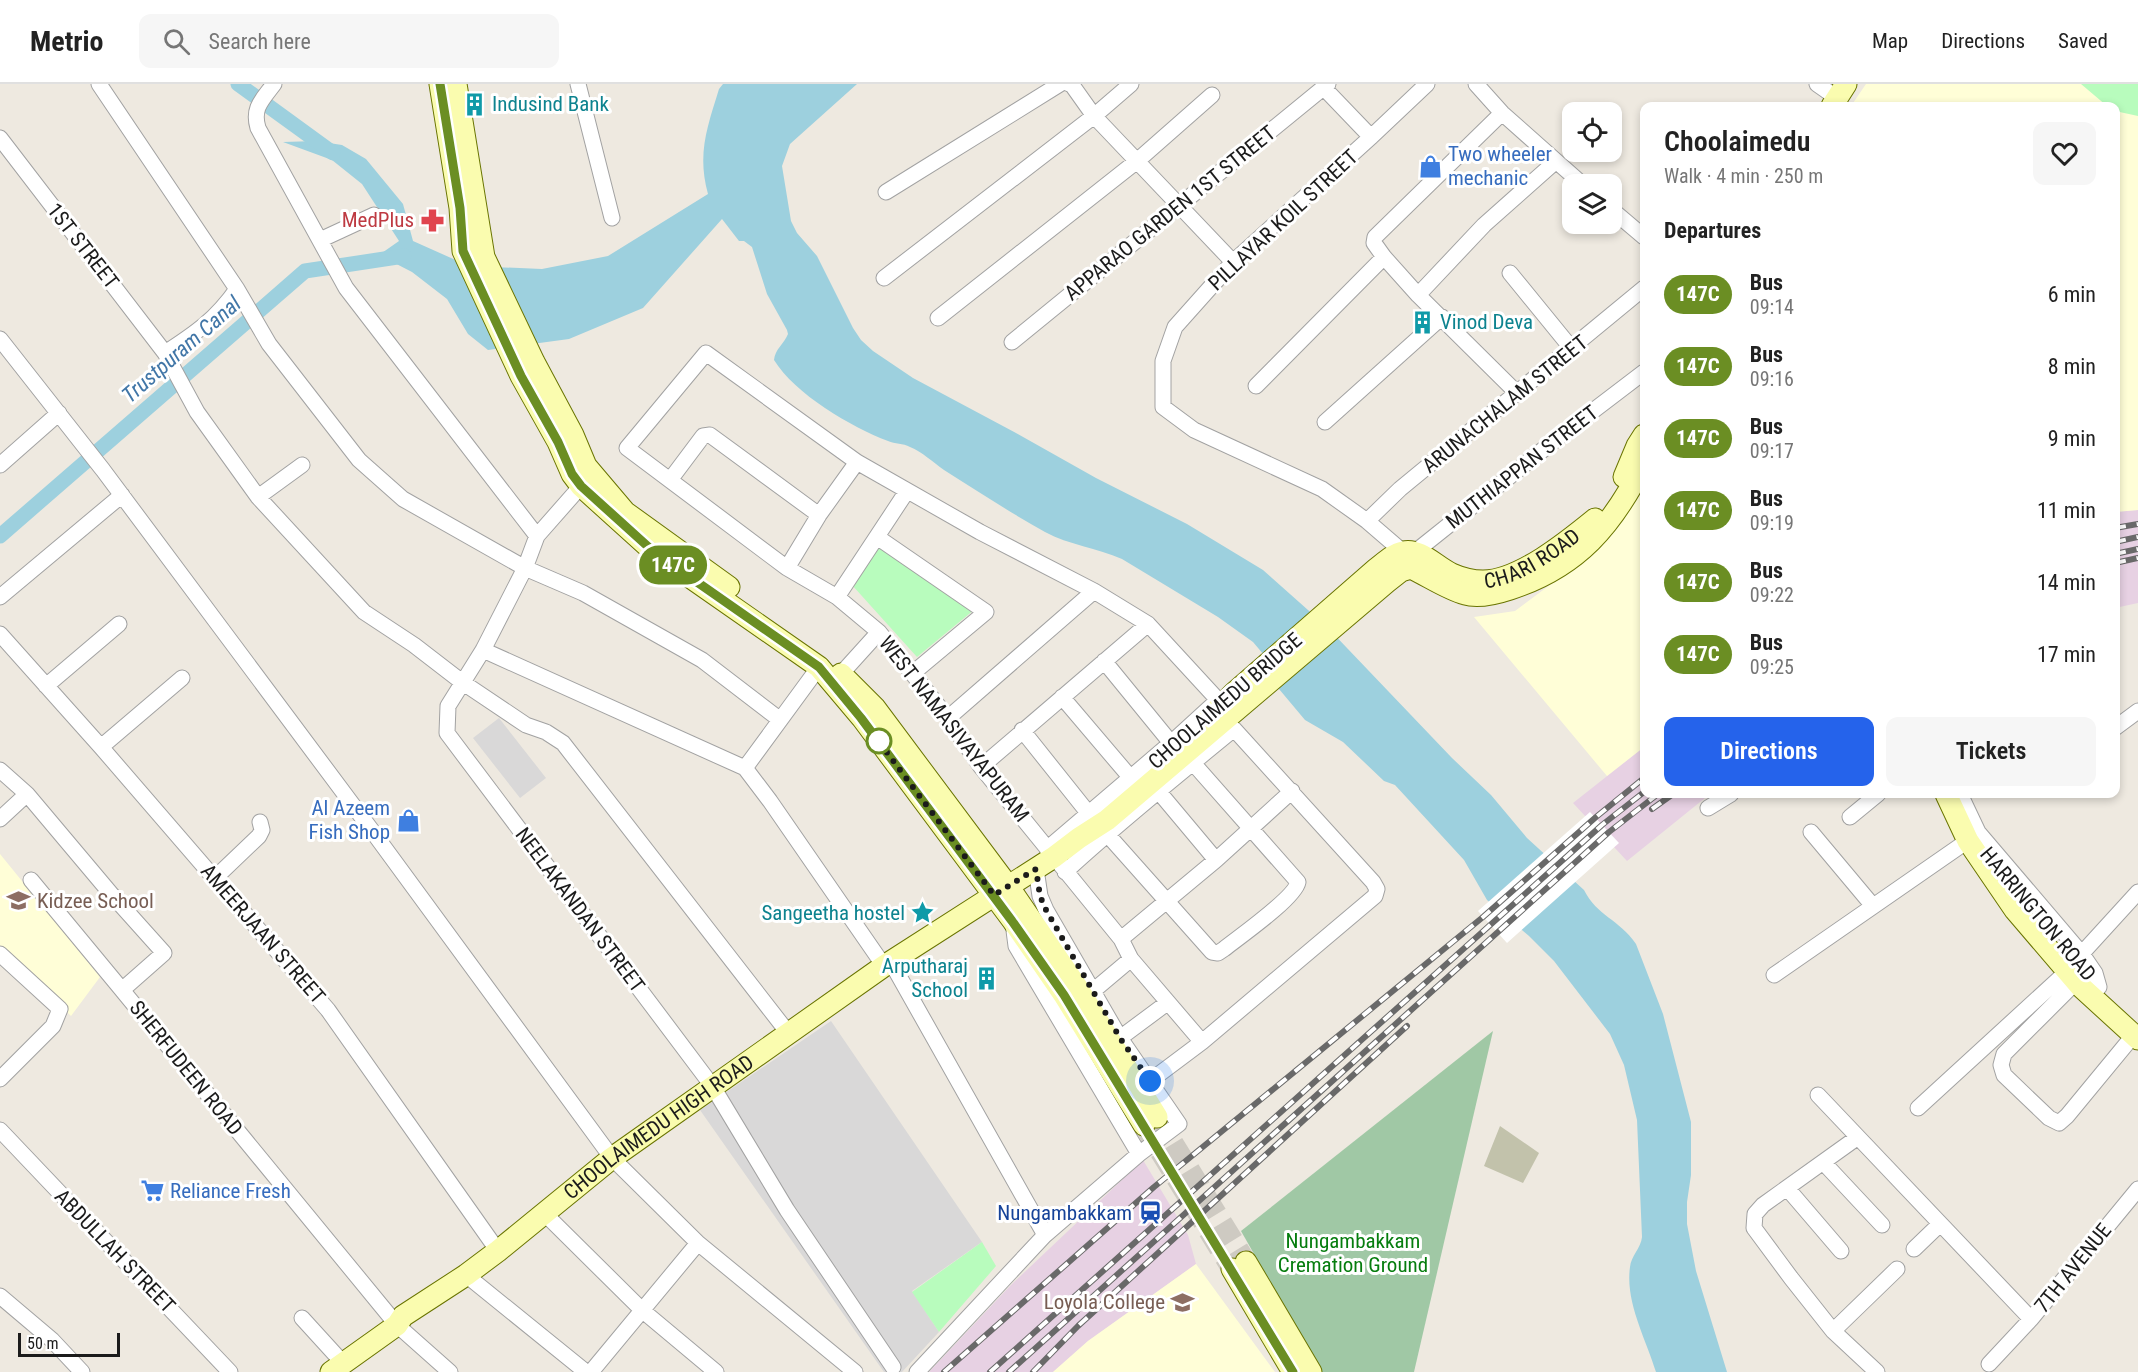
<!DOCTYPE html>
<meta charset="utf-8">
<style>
:root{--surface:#fff;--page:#f6f6f6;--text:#222;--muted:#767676;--line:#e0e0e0;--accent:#2563eb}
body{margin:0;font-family:"Roboto Condensed",sans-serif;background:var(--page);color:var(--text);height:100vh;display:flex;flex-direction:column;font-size:22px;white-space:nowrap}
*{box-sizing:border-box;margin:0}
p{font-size:20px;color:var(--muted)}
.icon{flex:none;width:33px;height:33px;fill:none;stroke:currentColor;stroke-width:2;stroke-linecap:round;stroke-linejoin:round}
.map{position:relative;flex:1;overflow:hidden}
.panel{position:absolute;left:1640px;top:18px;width:480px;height:696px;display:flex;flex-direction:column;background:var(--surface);border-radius:12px;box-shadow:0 3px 9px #0003}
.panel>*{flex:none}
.badge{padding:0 12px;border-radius:20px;font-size:21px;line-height:39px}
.tools{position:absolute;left:1562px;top:18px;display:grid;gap:12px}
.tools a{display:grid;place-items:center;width:60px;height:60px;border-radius:12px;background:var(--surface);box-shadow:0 3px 9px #0003;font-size:30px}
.scale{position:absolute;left:18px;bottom:15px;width:102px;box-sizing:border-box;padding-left:6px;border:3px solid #1b1b1b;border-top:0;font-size:16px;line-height:21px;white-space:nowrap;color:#1b1b1b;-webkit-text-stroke:4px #fff;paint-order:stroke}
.you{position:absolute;width:30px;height:30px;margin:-15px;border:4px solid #fff;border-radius:50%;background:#1a73e8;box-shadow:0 0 0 9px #1a73e833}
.map>.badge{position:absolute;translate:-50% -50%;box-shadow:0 0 0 3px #fff}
h2{padding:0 24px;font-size:22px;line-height:54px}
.round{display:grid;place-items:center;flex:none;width:63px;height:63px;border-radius:12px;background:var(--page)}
.headline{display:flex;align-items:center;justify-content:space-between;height:102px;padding:0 24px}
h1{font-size:28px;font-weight:600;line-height:45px}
.action{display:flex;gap:12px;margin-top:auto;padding:12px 24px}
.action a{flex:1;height:69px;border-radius:12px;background:var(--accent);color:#fff;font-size:24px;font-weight:600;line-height:69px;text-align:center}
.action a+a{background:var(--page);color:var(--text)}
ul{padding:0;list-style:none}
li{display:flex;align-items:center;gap:18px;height:72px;padding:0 24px}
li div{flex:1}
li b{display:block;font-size:22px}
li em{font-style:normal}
li .badge{min-width:66px;font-weight:700;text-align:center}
header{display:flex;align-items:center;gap:36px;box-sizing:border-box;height:84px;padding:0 30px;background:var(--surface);border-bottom:2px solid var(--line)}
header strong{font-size:28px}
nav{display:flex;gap:33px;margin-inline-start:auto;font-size:21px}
.search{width:420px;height:54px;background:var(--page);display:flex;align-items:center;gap:15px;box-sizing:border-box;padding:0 21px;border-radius:12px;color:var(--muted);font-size:22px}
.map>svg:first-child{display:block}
.residential{fill:#d9d8d8}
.industrial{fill:#e7d1e3}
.education{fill:#fffed7}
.construction{fill:#c2c2ab}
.cemetery{fill:#a0c8a5}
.park{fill:#b8fcbd}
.water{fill:#9dd0de}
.pier{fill:#fff}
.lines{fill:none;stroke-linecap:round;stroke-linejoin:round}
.canal{stroke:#9dd0de;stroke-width:15}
.secondary-tunnel{stroke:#cecac2;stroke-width:21;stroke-dasharray:21 10;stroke-linecap:butt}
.street-casing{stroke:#a2a2a2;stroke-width:17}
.secondary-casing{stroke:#697400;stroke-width:23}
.street{stroke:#fff;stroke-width:15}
.secondary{stroke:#fafcaf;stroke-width:21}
.rail-casing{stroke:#696969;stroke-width:6}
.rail{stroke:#fff;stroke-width:4;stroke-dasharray:11;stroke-linecap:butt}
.line-casing{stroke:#fff;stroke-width:14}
.line{stroke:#6b8e23;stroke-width:9}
.walk{stroke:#1b1b1b;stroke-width:6;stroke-dasharray:0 10.8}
.stop-dot{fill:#fff;stroke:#6b8e23;stroke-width:3}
.labels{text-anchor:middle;stroke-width:6;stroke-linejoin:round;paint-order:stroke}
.culture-label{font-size:21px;fill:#0d838f;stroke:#fff;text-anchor:start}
.shop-label{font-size:21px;fill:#366cbe;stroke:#fff;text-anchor:start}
.street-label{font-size:21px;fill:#1b1b1b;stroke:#fff}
.health-label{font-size:21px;fill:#be3a42;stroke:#fff;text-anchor:end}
.education-label{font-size:21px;fill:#785e54;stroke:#fff;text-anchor:start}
.transit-label{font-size:21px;fill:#164399;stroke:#fff;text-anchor:end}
.park-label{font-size:21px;fill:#067d0e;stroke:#fff}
.water-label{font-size:22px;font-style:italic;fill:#4176a7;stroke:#fff}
</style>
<header>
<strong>Metrio</strong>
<div class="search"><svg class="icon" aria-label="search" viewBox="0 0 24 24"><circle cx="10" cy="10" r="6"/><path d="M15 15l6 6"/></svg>Search here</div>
<nav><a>Map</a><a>Directions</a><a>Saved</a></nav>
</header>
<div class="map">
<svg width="2138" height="1288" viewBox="0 0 2138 1288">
<rect width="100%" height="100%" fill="#eee9e0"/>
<path class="residential" d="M499,634L546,694L520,714L473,654Z
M831,937L982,1158L912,1207L939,1248L902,1288H884L700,1026Z"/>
<path class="industrial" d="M2138,426V519L2115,524V428Z
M1644,663V710H1710L1627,777L1573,719Z
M1143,1076L1188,1151L1196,1180L1088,1257L1053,1288H929L1011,1201Z"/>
<path class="education" d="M1866,0H2138V426L2115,428V22H1851Z
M1644,396V663L1607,692L1474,533L1515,527L1582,477L1624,434Z
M0,770L100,893L71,932L0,865Z
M1196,1180L1275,1288H1053L1088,1257Z"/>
<path class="construction" d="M1500,1042L1539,1069L1523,1099L1484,1082Z"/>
<path class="cemetery" d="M1493,947L1414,1288H1321L1241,1147Z"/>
<path class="park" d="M2081,0H2138V32L2115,27V22H2107Z
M883,458L975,525L917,573L852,501Z
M982,1158L996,1182L939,1248L912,1208Z"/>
<path class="water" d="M723,0H857L790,60L782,82L791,137L797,149L817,172L853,244L861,256L873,267L913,294L1016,349L1096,394L1187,440L1263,486L1326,542L1452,674L1491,711L1527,754L1584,806C1597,832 1619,835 1636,860L1663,930L1691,1038V1091L1687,1118V1140L1696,1187L1727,1288H1656C1646,1255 1625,1218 1630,1183C1631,1172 1641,1164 1642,1153L1637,1036L1624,981L1610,950L1554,877L1529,852L1487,816L1464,776L1395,701L1384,697L1343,658L1305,636L1279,605L1264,571L1253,558L1218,533L1122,475C1097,464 1069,461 1045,448C1011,429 977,407 944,386C933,378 922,368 910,363C903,359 895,360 888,357C851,343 795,310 774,276C775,265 784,260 788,250L787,246L767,210L752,163L744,157H739L722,135L643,224L569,255L488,266L468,250L447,215L412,188L379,171L399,157L362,100L332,76L283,58L316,57L342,61L366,75L403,120L413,157L469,182L542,185L608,172L708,110C697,70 707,44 719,5Z"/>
<path class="pier" d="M1590,728L1619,759L1507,859L1478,827Z"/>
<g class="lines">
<path class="canal" d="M238,0L333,69
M0,452L305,187L404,172"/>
<path class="secondary-tunnel" d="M1157,1033L1246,1178
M1144,1041L1232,1185"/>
<defs>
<path id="street" d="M99,0L237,205L269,260L359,376L403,415L525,484L583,509L702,576L779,635
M274,0C262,16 252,24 258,44L346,204L537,452
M578,0L612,134
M1069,0L1072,1L1094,32L1233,178
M1476,0L1502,29L1582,100
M1817,0L1837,14
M1324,4L1371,53
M1502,29L1375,153L1374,159L1384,173L1418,211L1518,310
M0,54L165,269L197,328L258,413L364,528L414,561L462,598L526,641L546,648L563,659L789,950
M886,108L1060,0
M1611,125L1644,153
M320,156L374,131
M1510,189L1572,265
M884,194L1094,32L1131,0
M1418,211L1484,141L1555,78
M938,234L1137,77L1212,11
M0,255L103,386L370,744L612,1074L698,1159L855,1288
M1012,258L1328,0
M165,269C196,249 216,235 237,205
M1256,302L1384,173
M1325,338L1442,233
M0,381L59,329
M670,396L703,352L710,351L819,431
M581,402L537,452L525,484L483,566L448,622L447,649L713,1003L787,1126L893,1283
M258,413L302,381
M1367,437L1400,405L1644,204
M877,453L986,528L913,589
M1403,468L1367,437L1322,405L1194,346L1163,323V277L1175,243L1233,178L1371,53L1427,0
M1413,477L1415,468L1564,349L1644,288
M787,484L819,431L857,378
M0,513L122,411
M837,513L907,407
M0,550L101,663L328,926L498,1167
M483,566L745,684L770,717L884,882
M1104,577L1171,659
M841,590L879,548
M46,602L119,540
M1062,613L1130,693
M948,634L1094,507
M2115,644L2138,627
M1022,646L1089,730
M101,663L182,594
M981,683L1148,540
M745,684L819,583
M0,686L27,710L112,811L164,869L122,906L397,1241L450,1288
M1159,708L1216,776
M1960,710L1978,748L2082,870L2095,889L2099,903
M1708,724L1731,710
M1850,733L1878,710
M0,735L27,710
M1811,748L1873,822
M1107,750L1212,868L1218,869L1224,865C1239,853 1295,814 1298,798L1193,679
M1047,765L1171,659L1218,616L1148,540L1094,507L980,448L857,378L706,269L627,364L787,484L837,513L879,548L948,634L981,683L1121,855L1131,875L1202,958
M1065,788C1119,738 1177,692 1234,645L1373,798L1377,805L1375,812L1202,958L1150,997
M215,794L259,752L262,746L260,738
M31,796L122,906
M1013,839L1016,862L1139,1070
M1121,855L1216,776L1292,707
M0,870L60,925L53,942L0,995
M2075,877L2138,808
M891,878L1045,1151
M1774,891L1963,760
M2071,903L2004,970L2001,981L2004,991L2049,1034L2059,1039L2067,1032L2133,952
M1093,907L1131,875
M1120,954L1167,919
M1818,1011L2031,1235
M1918,1024L2061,893
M0,1046L230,1288
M1858,1053L1763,1121L1755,1130L1754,1144L1791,1194L1833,1247L1877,1288
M1823,1078L1882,1141
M1787,1104L1841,1167
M545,1130L643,1227L716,1288
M1914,1165L1940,1140
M466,1191L586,1288
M0,1212L52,1256L82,1288
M302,1234L343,1279
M1833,1247L1897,1185
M1989,1280L2031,1235L2138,1105
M591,1288L698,1159
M917,1288L1045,1151L1139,1070L1179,1040L1120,954L1046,826L1040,812L1036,785"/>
<g id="secondary">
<path d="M440,0L460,124L463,167L521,292L558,358L572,390L581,402L654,468L819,583L862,634L1013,837L1064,911L1144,1041"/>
<path d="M456,0L484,173L534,278L573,351L586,382L625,428L729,503"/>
<path d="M1832,22L1846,0"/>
<path d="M1624,393L1637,362L1644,351"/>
<path d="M841,590L875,624L1008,802L1077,903L1157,1033"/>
<path id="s1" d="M1207,636L1234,609L1376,485C1384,479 1393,470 1403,468C1421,464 1436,483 1452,490C1461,494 1473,497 1483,497C1519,497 1568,457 1595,435"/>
<path d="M1946,710L1968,757L2015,826L2080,902L2138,955"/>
<path d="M1246,1178L1311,1288"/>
<path d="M1232,1185L1293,1288"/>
<path id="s2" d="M331,1288L397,1241L403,1232L466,1191L498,1167L612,1074L884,882L1054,773L1079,754L1107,736L1387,498L1401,487L1411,484C1428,492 1447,505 1465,510C1478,514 1498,509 1510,505C1578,483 1613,441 1644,379"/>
</g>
</defs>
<use href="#street" class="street-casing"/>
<use href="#secondary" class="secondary-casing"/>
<use href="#street" class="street"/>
<use href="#secondary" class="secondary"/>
<defs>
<path id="rail" d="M2115,444L2138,440
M2115,458L2138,453
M2115,470L2138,465
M2115,479L2138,474
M1652,725L1673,710
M944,1288L1154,1103L1483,833L1596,733L1644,694
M990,1288L1602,741L1644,708
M1009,1288L1609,748L1658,710
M1033,1288L1078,1242L1407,942"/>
</defs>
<use href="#rail" class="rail-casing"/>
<use href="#rail" class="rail"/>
</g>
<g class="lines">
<defs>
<path id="line" d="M440,0L460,124L463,167L521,292L558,358L572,390L581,402L654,468L819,583L861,634L1012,837L1064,911L1293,1288"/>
</defs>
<use href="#line" class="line-casing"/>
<use href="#line" class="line"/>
<path class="walk" d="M879,657L873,650L994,811L1036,785L1040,812L1046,826L1120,954L1150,997"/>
</g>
<defs>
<symbol id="building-bare" viewBox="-9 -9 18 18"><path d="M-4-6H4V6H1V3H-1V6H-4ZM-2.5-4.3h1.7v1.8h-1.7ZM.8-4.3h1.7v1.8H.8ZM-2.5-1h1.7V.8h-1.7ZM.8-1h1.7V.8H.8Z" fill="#0f9aa8" stroke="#fff" stroke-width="2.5" paint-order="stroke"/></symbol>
<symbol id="shop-bare" viewBox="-9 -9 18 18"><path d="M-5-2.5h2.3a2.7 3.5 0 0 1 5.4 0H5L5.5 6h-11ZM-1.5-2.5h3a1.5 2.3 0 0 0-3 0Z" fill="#3f7fe0" stroke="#fff" stroke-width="2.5" paint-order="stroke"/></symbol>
<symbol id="pharmacy-bare" viewBox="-9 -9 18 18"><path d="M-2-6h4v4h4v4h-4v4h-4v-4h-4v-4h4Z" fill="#e0444e" stroke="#fff" stroke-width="2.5" paint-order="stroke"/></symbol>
<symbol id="school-bare" viewBox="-9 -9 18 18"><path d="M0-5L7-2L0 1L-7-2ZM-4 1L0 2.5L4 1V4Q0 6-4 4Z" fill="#8d6e63" stroke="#fff" stroke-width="2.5" paint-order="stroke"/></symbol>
<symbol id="sight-bare" viewBox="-9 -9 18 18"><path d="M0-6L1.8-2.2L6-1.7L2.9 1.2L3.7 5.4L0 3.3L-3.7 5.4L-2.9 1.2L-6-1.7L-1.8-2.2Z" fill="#0f9aa8" stroke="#fff" stroke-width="2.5" paint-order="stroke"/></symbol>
<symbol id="supermarket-bare" viewBox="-9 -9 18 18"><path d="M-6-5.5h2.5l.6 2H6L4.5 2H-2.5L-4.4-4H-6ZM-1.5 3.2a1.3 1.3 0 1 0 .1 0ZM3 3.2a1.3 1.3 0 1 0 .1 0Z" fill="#3f7fe0" stroke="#fff" stroke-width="2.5" paint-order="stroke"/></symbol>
<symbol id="station-bare" viewBox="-9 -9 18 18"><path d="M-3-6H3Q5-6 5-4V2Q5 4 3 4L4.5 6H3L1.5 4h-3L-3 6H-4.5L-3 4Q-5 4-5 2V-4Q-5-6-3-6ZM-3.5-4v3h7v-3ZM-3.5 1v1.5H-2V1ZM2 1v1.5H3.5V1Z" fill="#1a4fb4" stroke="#fff" stroke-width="2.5" paint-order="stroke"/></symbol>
<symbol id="university-bare" viewBox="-9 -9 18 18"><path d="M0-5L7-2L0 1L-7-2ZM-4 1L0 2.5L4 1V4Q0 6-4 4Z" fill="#8d6e63" stroke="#fff" stroke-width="2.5" paint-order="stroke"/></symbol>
</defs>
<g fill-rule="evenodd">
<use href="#building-bare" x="458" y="4" width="33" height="33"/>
<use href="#shop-bare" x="1414" y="66" width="33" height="33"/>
<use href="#pharmacy-bare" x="416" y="120" width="33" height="33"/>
<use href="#building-bare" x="1406" y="222" width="33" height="33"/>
<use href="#shop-bare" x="392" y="720" width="33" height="33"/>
<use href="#school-bare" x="2" y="800" width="33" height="33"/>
<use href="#sight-bare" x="906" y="812" width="33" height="33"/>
<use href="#building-bare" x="970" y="878" width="33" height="33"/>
<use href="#supermarket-bare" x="136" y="1090" width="33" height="33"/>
<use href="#station-bare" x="1134" y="1112" width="33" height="33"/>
<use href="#university-bare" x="1166" y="1202" width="33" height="33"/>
</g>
<circle class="stop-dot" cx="879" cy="657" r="12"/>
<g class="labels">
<g class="culture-label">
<text x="492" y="27">Indusind Bank</text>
<text x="1440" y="245">Vinod Deva</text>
<text x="905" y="836" text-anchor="end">Sangeetha hostel</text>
<text x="968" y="889" text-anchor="end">Arputharaj<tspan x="968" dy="24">School</tspan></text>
</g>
<g class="shop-label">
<text x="1448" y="77">Two wheeler<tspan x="1448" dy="24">mechanic</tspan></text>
<text x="390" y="731" text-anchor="end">Al Azeem<tspan x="390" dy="24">Fish Shop</tspan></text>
<text x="170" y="1114">Reliance Fresh</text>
</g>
<g class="street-label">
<text transform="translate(1170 129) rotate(-39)" y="7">APPARAO GARDEN 1ST STREET</text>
<text transform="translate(1283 136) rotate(-43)" y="7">PILLAYAR KOIL STREET</text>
<text transform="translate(83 162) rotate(52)" y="7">1ST STREET</text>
<text transform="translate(1505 320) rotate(-39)" y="7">ARUNACHALAM STREET</text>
<text transform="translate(1522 383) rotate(-38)" y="7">MUTHIAPPAN STREET</text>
<text dy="7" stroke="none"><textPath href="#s1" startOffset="400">CHARI ROAD</textPath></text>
<text transform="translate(1225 617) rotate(-41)" y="7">CHOOLAIMEDU BRIDGE</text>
<text transform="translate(954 645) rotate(52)" y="7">WEST NAMASIVAYAPURAM</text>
<text transform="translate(580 826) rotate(53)" y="7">NEELAKANDAN STREET</text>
<text transform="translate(2038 830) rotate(50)" y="7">HARRINGTON ROAD</text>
<text transform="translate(263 850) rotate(49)" y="7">AMEERJAAN STREET</text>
<text transform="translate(186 984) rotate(51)" y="7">SHERFUDEEN ROAD</text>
<text dy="7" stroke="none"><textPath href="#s2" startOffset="410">CHOOLAIMEDU HIGH ROAD</textPath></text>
<text transform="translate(115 1167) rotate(46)" y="7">ABDULLAH STREET</text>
<text transform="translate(2073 1184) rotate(-51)" y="7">7TH AVENUE</text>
</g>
<g class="health-label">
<text x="414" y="143">MedPlus</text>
</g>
<g class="education-label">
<text x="37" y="824">Kidzee School</text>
<text x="1165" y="1225" text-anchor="end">Loyola College</text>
</g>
<g class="transit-label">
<text x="1132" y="1136">Nungambakkam</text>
</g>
<g class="park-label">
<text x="1353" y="1164">Nungambakkam<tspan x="1353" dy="24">Cremation Ground</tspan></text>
</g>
<g class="water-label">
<text transform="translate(181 265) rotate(-41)" y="8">Trustpuram Canal</text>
</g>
</g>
</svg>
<div class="tools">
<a><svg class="icon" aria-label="locate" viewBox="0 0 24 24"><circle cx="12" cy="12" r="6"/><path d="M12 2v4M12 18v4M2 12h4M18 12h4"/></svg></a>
<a><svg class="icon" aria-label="layers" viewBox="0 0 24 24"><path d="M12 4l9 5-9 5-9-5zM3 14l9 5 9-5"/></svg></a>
</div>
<div class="scale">50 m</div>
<div class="you" style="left:1150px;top:997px"></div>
<b class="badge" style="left:673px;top:481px;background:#6b8e23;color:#fff">147C</b>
<section class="panel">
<div class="headline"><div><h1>Choolaimedu</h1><p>Walk · 4 min · 250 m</p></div><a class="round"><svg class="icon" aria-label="heart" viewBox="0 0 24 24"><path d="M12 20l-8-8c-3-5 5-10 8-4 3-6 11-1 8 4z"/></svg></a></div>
<h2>Departures</h2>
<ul>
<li><span class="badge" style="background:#6b8e23;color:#fff">147C</span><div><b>Bus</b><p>09:14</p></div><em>6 min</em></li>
<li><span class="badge" style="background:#6b8e23;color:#fff">147C</span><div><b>Bus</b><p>09:16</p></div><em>8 min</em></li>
<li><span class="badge" style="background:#6b8e23;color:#fff">147C</span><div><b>Bus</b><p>09:17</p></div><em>9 min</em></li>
<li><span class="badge" style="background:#6b8e23;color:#fff">147C</span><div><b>Bus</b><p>09:19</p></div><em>11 min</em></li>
<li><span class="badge" style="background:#6b8e23;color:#fff">147C</span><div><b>Bus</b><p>09:22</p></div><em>14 min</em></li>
<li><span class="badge" style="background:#6b8e23;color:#fff">147C</span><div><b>Bus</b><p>09:25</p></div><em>17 min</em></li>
</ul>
<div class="action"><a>Directions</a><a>Tickets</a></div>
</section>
</div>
